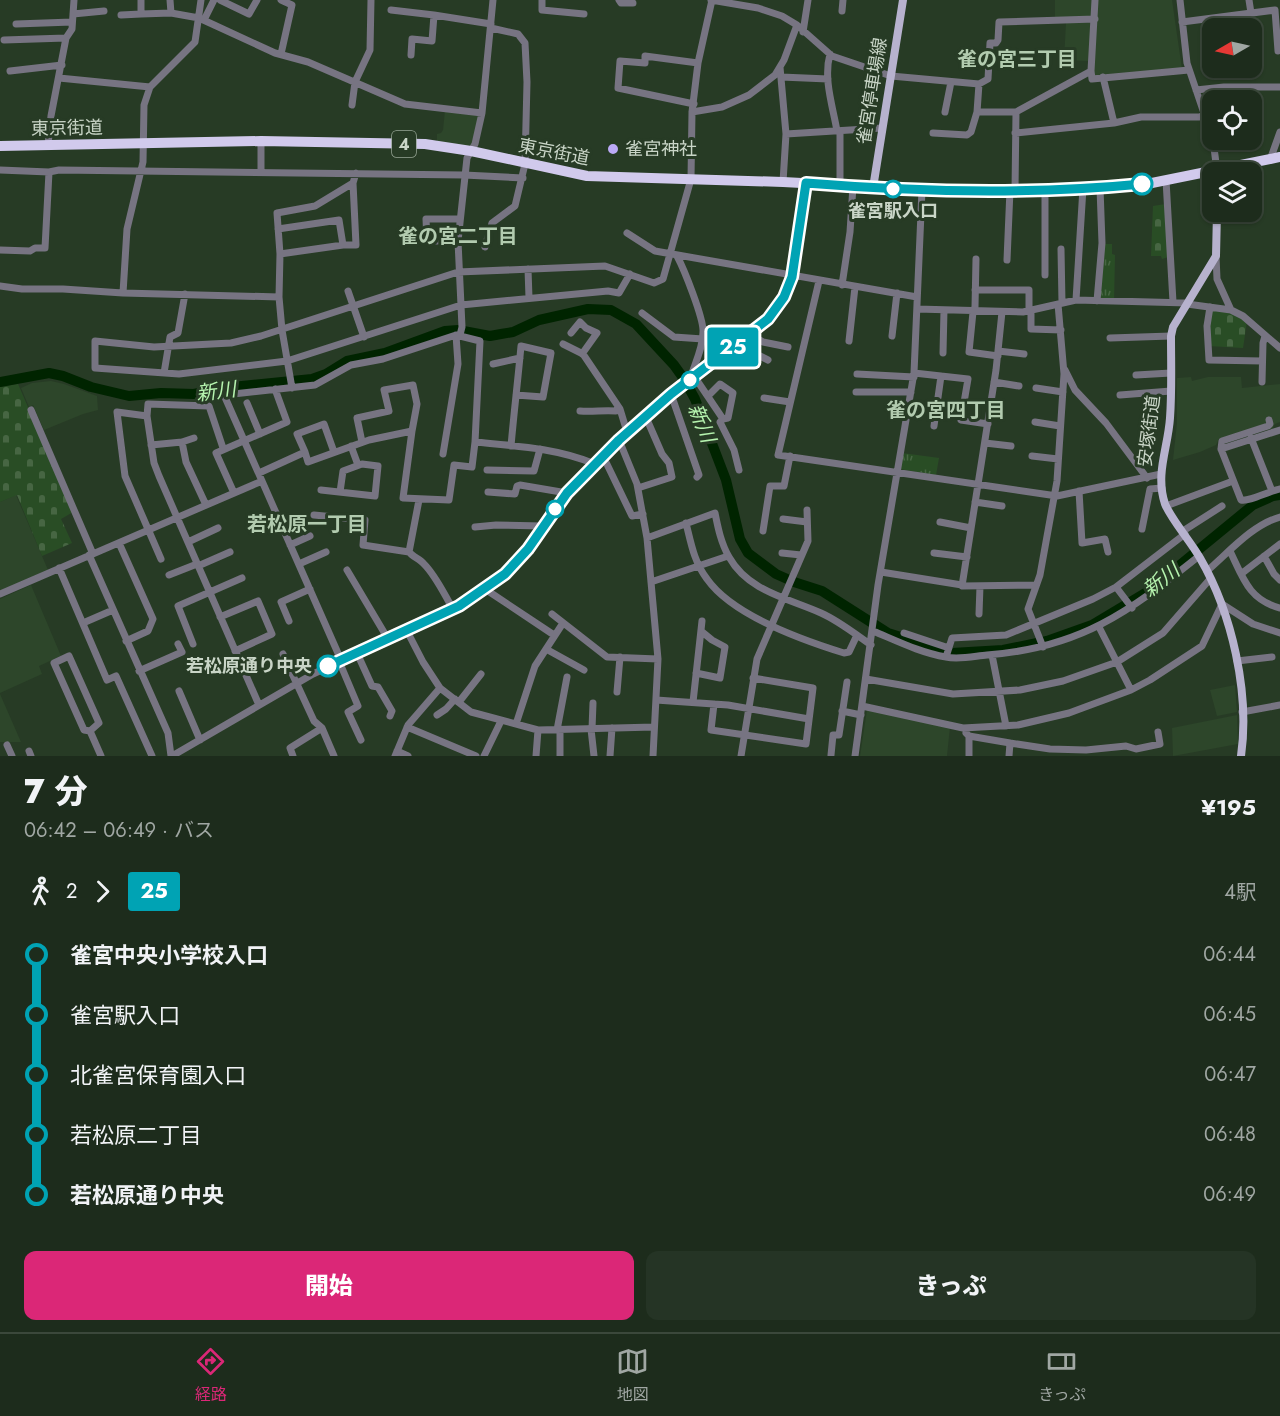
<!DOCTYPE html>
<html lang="ja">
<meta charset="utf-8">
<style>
:root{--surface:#1d2c1c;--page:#253425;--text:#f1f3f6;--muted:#a0a7a3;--line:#3b483b;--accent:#db2777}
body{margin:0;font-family:Jost,"Noto Sans JP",sans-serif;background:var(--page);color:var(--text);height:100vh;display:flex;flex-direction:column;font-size:22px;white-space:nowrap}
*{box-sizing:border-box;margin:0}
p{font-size:20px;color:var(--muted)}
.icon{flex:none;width:33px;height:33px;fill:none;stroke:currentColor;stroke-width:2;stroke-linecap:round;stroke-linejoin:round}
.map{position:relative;height:756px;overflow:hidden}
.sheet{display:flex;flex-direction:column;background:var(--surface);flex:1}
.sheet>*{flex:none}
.badge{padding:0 12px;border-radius:4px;font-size:21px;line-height:39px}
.needle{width:39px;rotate:261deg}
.fabs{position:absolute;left:1202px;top:18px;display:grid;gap:12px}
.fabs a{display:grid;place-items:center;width:60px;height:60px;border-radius:12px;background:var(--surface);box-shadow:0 2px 4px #0004,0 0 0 2px var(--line);font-size:30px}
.map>.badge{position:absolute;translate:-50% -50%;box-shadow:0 0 0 3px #fff}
.legs{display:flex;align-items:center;gap:9px;height:66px;padding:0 24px;font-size:20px}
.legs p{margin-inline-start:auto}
.headline{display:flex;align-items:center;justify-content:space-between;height:102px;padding:0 24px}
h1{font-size:33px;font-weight:800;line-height:45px}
.button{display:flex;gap:12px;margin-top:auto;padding:12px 24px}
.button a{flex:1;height:69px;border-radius:12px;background:var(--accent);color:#fff;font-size:24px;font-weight:800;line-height:69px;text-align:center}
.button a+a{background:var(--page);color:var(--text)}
ul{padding:0 24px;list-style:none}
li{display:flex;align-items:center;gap:21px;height:60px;font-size:22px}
li i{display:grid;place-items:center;width:9px;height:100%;margin:0 8px;background:currentColor}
li i::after{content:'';width:15px;height:15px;margin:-8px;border:4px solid;border-radius:50%;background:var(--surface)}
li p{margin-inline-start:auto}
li:first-child i{background:linear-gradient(#0000 50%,currentColor 0)}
li:last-child i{background:linear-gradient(currentColor 50%,#0000 0)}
.tab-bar{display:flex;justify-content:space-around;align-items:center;height:84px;border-top:2px solid var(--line);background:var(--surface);font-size:16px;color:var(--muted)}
.tab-bar a{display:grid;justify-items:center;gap:3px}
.tab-bar .current{color:var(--accent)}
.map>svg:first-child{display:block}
.built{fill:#2d462a}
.cemetery{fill:url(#cemetery-stones)}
.park{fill:url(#park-tufts)}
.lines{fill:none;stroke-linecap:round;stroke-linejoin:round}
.river{stroke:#002400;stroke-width:10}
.minor{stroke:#777482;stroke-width:7}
.major{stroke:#b7b2ce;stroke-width:8}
.highway{stroke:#d1caec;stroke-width:10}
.line-1-casing{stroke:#fff;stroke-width:14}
.line-1{stroke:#00a3b4;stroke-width:9}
.poi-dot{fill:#bbaaf6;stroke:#273b25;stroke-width:2}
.stop-1-dot{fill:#fff;stroke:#00a3b4;stroke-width:3}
.labels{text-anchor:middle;stroke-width:6;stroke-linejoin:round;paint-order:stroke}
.shield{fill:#273b25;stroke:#98a796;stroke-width:1.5}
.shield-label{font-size:16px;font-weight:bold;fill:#c9d5c7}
.street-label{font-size:18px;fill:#c9d5c7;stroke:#273b25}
.poi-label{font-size:18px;fill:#c9d5c7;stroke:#273b25;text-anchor:start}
.stop-label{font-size:18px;font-weight:bold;fill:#c9d5c7;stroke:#273b25}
.neighbourhood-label{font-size:20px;font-weight:bold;fill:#b2cbaf;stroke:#273b25}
.water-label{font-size:20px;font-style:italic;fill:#b6f4af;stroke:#273b25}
</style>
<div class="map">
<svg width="1280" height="756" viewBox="0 0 1280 756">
<defs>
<pattern id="cemetery-stones" width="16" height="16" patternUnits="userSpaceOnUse" patternTransform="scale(1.5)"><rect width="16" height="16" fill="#294d25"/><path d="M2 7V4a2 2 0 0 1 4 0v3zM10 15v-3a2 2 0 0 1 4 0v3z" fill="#476643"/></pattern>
<pattern id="park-tufts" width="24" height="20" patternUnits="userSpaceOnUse" patternTransform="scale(1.5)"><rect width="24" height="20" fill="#294d25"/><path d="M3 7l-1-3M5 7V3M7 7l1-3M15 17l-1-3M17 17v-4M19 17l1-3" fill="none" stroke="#476643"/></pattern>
</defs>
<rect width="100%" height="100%" fill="#273b25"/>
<path class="built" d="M1055,0H1172L1182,69L1094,80L1089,61L1064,60L1066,23H1055Z
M445,110L479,115L471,147L437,141V134L441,133L443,130Z
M1191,377L1192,381L1208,377H1241L1242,388L1280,384V422L1275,424L1272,429L1242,432L1219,439L1216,445L1200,452L1173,460L1177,423V378Z
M51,381L64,384L97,396L98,410L83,414L44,430L33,405L29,407L21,388L32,383Z
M16,495L48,570L0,591V502Z
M31,585L61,656L39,666L42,674L0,693V599Z
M1235,685L1237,712L1217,716L1210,690Z
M0,694L21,742H0Z
M867,710L950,727L947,756H860Z
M1237,715L1238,744L1173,756L1172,728Z"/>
<path class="cemetery" d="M1166,204L1168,257L1162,259L1161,256H1151L1153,206Z
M1212,309L1235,314L1247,321L1243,348L1209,346V327Z
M18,384L73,512L61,519L72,543L42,556L17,495L0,502V387Z"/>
<path class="park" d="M1104,244H1112V254L1115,255L1114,301L1100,298Z
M902,453L939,458L936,475L900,469Z"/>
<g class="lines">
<path class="river" d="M0,382L49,373L63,376L91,387L129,396L161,393L194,394L222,388L312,379L326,374L347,361L385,353L445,331L458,330L490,336L501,334L513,332L539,320L588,309L611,310L636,324L674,365L684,379L695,399L726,480L740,539L748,553L776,574L794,582L822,591L888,633L952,653L1003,650L1047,641L1092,625L1147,592L1253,505L1273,496L1280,495"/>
<path class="minor" d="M170,0L171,13
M220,0L249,14L257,0
M281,0L292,5L281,54
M542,0V10L584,14
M619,0L621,3H633
M711,0L758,8L782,16L797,25L832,56L891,76L979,84L977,112H1016L1091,71L1092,79L1189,70
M1180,0L1187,63L1212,137
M1249,0L1251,13
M391,10L434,15
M842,11L843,0
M73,14L104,11
M141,14L171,13L199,18L275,53L308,62L405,104L482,113
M121,15L141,14V0
M204,20L214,0
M1182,22L1275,10L1278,51
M16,24L72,22
M803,32L808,0
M4,40L66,38
M830,54C823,79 833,107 837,131
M411,55L412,39L432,41L434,15L491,24
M780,67L786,134L783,182
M10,71L62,65
M1091,71L1095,0
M781,77L828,79
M1103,77L1114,123
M59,78L150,87
M979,84L988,79L990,43H996L998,40L999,22L1095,19
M1196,90L1224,87H1280
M694,104L618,88L620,61L645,63V56L698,63
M352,105L355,82L370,50L371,0
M692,112L722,107L749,95L775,75L784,60L797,25
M945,112L951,82
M933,133L967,135L971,132L977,112
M1015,133L1114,123L1141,117H1199L1205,115
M786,134L882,128
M1213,140L1217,171
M48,145L51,116L66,38L72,29L74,0
M1270,160L1280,132
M0,170L49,172L59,170L464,175L523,178
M261,172V141
M1166,180L1173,302
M840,186V131
M1015,190L1016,112
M278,229L339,220L343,245
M627,233L655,251L917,297
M458,241H427L426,219H460
M485,247L492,223L515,206L525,164L527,82L525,43L518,34L491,28
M1061,249L1062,303
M0,250L30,251L35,248H45L49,172
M280,254L343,245H356L353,183
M677,256C684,269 704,319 703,332C703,346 697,359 692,373L723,419L720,422L734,450L739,470
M1216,256L1217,279L1231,310L1243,316L1280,348
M976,259L975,307L973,312L969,352L998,356
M1007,260L1010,190
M528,269L529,298
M630,274L619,293L608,291L461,305L287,361L179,374L95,368V341L154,347L231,343L261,336L458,272L605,266L654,283L663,279L691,179L692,112L698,63L712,0
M1045,275V189
M819,281L778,455L1057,496L1161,474
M842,285L850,232L853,186
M0,286L22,289H63L123,293L279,297L282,330L292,388
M975,290H1029V311
M348,291L364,337
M123,293L127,229L143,162L144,105L150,87L195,42L201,0
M279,297L280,254L277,213L315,206L353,183L356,173
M1076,300L1083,188
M1097,301L1102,243L1100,188
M1187,304L1231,310
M1210,307L1207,326L1209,360L1262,361
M917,309L1023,312L1076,300L1188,303
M1031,310V329L1061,330
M1002,312L996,370L962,586L1036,585
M642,313L674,337L703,339
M571,333L580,322L586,328L597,333L582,354
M750,334L763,342L788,347
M460,335L462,327L458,241L467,158L475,144L482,113L493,0
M892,336L897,293
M1110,338L1171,336
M849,341L855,287
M563,344L583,354L620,409L627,432
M736,344L768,360
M998,351L1024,354
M943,353L944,310
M493,364L520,358
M1065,370L1075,390L1106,423L1147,478
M164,373L170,337L178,333L185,294
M914,373L968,379L961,420L988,424
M857,374L914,377
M1136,375L1171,373
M994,382L1019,386
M1262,382L1263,343L1265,336
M1036,388L1063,392
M856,392H911
M671,394L699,475L697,477
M1120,395L1171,391
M708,396L720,384L733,393L728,418L723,419
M764,398L790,402
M247,403L260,434
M31,410L93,554
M580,411C593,412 603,410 616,411L618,407
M147,416L148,404L209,406L223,448
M1035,422L1060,426
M934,426L941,376
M1280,430L1221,449L1241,500C1249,502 1269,491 1280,489
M412,431L403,498L449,500L454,465L472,467L475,442
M1251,438L1272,491
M619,440L637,484L647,538L658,659L653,756
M182,442L186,462L206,505
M985,443L1011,446
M151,445L182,442L194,438
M351,446L358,465
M511,446C514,412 518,379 521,346L551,353L543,397L516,395
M1221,449L1222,441L1268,426L1270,424L1269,420
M305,452L297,434L324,424L334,452
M443,454L458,364L456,335
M603,456L632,516L643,514
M1032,456L1058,459
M487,470L534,471L540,449
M259,473L305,452L308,462L369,440L412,431L417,404L413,385L384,390L389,411L357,418L362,442
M638,488L672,477L669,463L662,454L645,415
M321,490L375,496L378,466L362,464L343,471L340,492
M1079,491L1082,543L1105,539L1108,552
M488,492L515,494L517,486L520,485L567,493
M234,493L216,453L287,422L275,389
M975,502L1002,506
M1166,506L1233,481
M314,515L365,520L363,545L409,552C413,557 420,559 424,564C436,576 444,594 453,609
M783,519L807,522
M940,522L971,528
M686,523C691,543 694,562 707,579C733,616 802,640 844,653L849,652L857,635
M475,527L496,525L543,526
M1142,529L1150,489L1162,488
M763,531L770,486H784L790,456
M1183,531L1222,506
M647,538L715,513C718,528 721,543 729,557C748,591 787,598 821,613C839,621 855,634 871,645
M188,542L218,528
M119,543L153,619L148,631L126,641
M290,545L310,536
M1230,551C1243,578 1249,600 1280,608
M409,552L419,500
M782,553L801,555
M934,553L967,557
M89,555L168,733L171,756
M1264,556L1274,574L1280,580
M161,559L125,476L117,412L147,416L154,463L159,476L259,705
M299,564L326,552
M198,566L230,552
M59,568L107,680L116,676L152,756
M347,570L388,639
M1207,571C1229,552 1252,525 1280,517
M881,572L962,585
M1241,574L1280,544
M169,575L197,564
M651,582L728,556
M1116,587L1132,608
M485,589L554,635
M0,594L262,481
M552,614L607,657L658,659
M979,614L980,586
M220,617L258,601L272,634L235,651
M289,621L281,602L310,589
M83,623L113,610
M1099,627L1131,690
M407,631L423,662L440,688L471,712L538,730L654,727
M873,631C897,641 921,653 946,657C959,660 975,656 987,655C1080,648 1129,612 1199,556
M904,633L949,648
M193,644L178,606L242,578
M1043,647L1028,609L1040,575L1057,481L1064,374L1058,304
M546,649L584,670
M357,653L372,686L378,687L392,711L390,716
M283,654L314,721L322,728L334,756
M992,655L1006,726
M946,657L952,638L1006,635L1093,599L1116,587L1185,534
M341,660L224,395L315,385L351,365L383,359L456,335L480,341L475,442C516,446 557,448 595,464
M339,661L358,706L348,712L361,740
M1237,661L1272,657
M139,671L182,652L178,644
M696,673L720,678L725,647L712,640L701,631
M866,679L953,694L1020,690L1063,681L1117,662L1163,633L1210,579
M179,691L200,740
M617,692L620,657
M656,700L728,705L809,719
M459,702L481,674
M693,702L702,621
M714,704L711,730L806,744L813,688L753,678
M862,706L963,728L1018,725L1069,713L1131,690L1150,680L1202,646L1222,604L1253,624L1280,633
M842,711L861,715
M1242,712L1280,705
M437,715L446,709L455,699
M516,724L535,666L563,623
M407,727L476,756
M591,729L594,756
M592,729L593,703
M557,730L567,677
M560,730V756
M90,731L99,723L69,656L54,663L84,730L90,731L101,756
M966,733L969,736V756
M969,736L1010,743L1009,756
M1010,743L1050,749L1086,750L1126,746L1136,749L1160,744L1158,732
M7,745L12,756
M29,751L31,756
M397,751L408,756
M831,755L833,735H839L847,682
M172,756L313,674L459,606L496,582L521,558L567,493L619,440L646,414L768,319L784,297L792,277L806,183
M293,756L290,748L322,728
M395,756L408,725L440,688
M484,756L501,721
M536,756L538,730
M610,756L612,728
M741,756L757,659L808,541L807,510
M855,756L878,585L914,373L922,190"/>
<path class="major" d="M873,188L903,0
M1217,212L1216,256L1173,327L1171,336C1171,363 1172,391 1170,418C1168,448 1155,474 1165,504C1171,519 1191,542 1200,558C1232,613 1250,693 1241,756"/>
<path class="highway" d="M0,146L261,141L425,144L471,151L587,176L783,182L953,191L1100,188L1142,185L1280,157"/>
</g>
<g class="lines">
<defs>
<path id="line-1" d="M328,666L459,606L505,574L528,549L567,493L619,440L671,394L768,319L784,297L792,277L806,183C917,192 1030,195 1142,184"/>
</defs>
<use href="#line-1" class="line-1-casing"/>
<use href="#line-1" class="line-1"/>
</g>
<circle class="poi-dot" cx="613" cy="149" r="6"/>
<g class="stop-1-dot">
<circle cx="1142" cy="184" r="10"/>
<circle cx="893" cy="189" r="8"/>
<circle cx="690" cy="380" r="8"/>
<circle cx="555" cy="509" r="8"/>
<circle cx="328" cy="666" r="10"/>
</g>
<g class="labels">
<rect class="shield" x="392" y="131" width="24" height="26" rx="4.5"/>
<g class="shield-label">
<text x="404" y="150">4</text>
</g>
<g class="street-label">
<text transform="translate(872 91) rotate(-81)" y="6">雀宮停車場線</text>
<text transform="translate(67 128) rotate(-1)" y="6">東京街道</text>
<text transform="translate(554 152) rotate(11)" y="6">東京街道</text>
<text transform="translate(1149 431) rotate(-83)" y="6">安塚街道</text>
</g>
<g class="poi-label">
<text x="625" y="155">雀宮神社</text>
</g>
<g class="stop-label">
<text x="893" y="217">雀宮駅入口</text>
<text x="312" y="672" text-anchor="end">若松原通り中央</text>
</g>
<g class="neighbourhood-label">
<text x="1017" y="66">雀の宮三丁目</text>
<text x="458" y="243">雀の宮二丁目</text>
<text x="946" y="417">雀の宮四丁目</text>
<text x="307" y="531">若松原一丁目</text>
</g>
<g class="water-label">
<text transform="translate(216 391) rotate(-7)" y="7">新川</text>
<text transform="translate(702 423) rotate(68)" y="7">新川</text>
<text transform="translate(1161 580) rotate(-38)" y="7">新川</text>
</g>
</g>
</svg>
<div class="fabs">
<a><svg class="needle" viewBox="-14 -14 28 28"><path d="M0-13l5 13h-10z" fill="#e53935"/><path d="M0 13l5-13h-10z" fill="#a0a7a3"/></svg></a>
<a><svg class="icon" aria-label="locate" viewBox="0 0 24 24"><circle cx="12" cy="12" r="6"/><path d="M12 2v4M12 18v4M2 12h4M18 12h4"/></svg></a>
<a><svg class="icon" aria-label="layers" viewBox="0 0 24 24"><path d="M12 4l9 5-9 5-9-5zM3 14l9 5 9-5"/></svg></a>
</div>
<b class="badge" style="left:733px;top:347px;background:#00a3b4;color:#fff">25</b>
</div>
<section class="sheet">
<div class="headline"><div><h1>7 分</h1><p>06:42 – 06:49 · バス</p></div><b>¥195</b></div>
<div class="legs"><svg class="icon" aria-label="walk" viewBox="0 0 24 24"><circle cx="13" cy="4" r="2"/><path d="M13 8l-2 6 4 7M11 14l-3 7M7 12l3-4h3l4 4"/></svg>2<svg class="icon" aria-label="forward" viewBox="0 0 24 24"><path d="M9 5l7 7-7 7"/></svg><b class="badge" style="background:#00a3b4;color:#fff">25</b><p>4駅</p></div>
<ul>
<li><i style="color:#00a3b4"></i><b>雀宮中央小学校入口</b><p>06:44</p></li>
<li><i style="color:#00a3b4"></i><span>雀宮駅入口</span><p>06:45</p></li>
<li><i style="color:#00a3b4"></i><span>北雀宮保育園入口</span><p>06:47</p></li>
<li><i style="color:#00a3b4"></i><span>若松原二丁目</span><p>06:48</p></li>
<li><i style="color:#00a3b4"></i><b>若松原通り中央</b><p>06:49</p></li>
</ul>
<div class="button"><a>開始</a><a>きっぷ</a></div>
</section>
<nav class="tab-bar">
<a class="current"><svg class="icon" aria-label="directions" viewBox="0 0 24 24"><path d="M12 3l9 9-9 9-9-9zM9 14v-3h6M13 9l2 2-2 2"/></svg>経路</a>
<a><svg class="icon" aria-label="map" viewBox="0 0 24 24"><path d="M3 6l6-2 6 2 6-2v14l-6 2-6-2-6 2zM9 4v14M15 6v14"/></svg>地図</a>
<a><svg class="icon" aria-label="tickets" viewBox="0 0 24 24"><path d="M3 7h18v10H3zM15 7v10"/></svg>きっぷ</a>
</nav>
